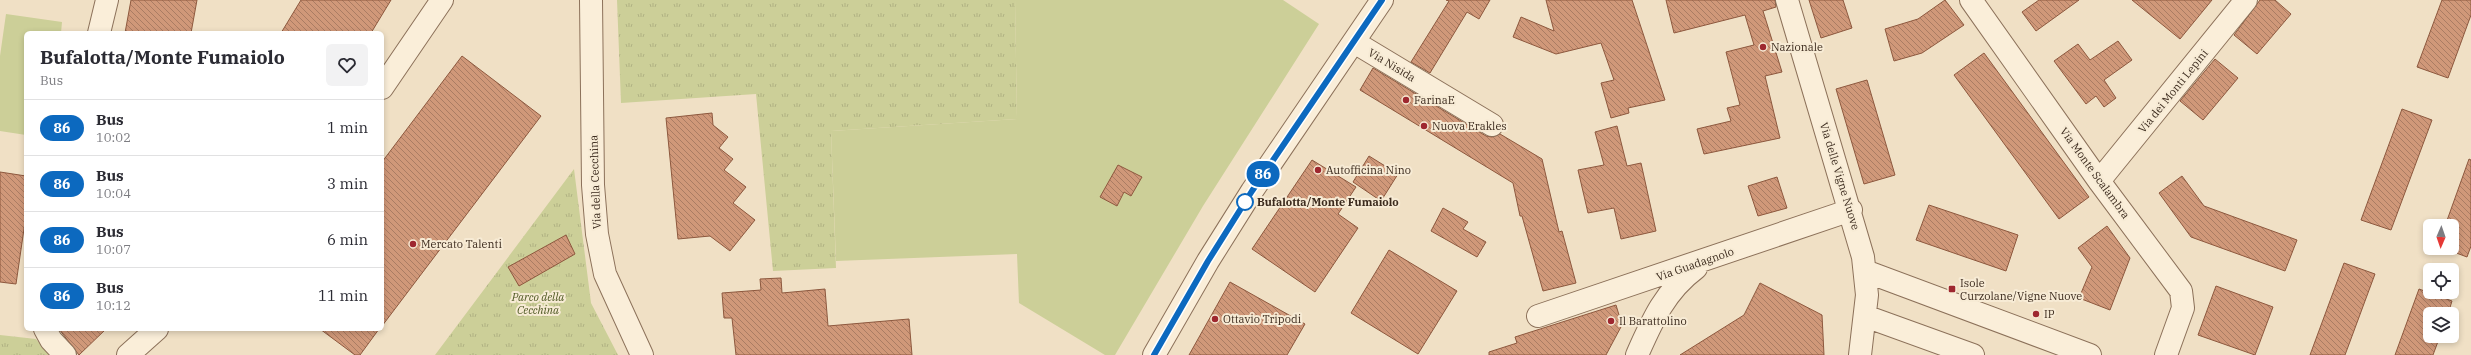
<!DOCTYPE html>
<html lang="it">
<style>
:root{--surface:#fff;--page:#f2f2f3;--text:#2b2b33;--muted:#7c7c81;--line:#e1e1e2}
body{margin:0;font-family:"IBM Plex Serif",serif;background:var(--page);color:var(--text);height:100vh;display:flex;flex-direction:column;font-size:15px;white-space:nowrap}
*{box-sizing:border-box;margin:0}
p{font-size:13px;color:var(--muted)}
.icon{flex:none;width:22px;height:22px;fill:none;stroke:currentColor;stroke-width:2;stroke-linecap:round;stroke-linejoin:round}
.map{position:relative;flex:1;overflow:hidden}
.details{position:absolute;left:24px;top:31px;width:360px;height:300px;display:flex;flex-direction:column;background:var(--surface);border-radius:6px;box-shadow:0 2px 6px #0003}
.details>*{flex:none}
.badge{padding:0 8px;border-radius:13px;font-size:14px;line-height:26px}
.needle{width:26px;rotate:182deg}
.controls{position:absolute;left:2423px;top:219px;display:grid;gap:8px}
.controls a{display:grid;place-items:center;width:36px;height:36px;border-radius:6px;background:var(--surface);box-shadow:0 2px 6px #0003;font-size:20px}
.map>.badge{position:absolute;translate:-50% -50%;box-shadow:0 0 0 2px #fff}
.round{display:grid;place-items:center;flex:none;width:42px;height:42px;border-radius:6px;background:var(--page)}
.head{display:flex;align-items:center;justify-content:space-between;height:68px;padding:0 16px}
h1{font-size:19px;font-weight:800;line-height:30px}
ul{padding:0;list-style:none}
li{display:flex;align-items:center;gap:12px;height:56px;padding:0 16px;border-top:1px solid var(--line)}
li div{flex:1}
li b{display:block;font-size:15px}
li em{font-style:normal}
li .badge{min-width:44px;font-weight:700;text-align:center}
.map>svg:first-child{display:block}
.grass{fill:url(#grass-tufts)}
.pitch{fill:#cccf98}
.building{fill:url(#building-back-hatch);stroke:#8d583e}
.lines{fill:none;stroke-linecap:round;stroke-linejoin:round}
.minor-casing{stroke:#8c715a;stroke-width:24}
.minor{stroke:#faeed9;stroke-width:22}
.line-casing{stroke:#fff;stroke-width:9}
.line{stroke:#0c69bf;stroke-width:6}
.poi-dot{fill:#9e272f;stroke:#f7ebd5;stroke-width:1.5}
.stop-dot{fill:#fff;stroke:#0c69bf;stroke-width:2}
.labels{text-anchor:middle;stroke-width:4;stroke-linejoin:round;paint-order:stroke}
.poi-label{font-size:11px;fill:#3c2b1e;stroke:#f7ebd5;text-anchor:start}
.street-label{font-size:11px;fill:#3c2b1e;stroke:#f7ebd5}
.stop-label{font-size:11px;font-weight:bold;fill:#3c2b1e;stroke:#f7ebd5;text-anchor:start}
.park-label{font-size:11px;font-style:italic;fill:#4f5924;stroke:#f7ebd5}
</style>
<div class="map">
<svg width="2471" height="355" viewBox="0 0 2471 355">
<defs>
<pattern id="grass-tufts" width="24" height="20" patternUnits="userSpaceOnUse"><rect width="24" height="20" fill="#cccf98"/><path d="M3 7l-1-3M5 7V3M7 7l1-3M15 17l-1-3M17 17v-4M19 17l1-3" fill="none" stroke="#b0b283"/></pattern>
<pattern id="building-back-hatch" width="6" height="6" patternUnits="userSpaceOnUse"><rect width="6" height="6" fill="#d09879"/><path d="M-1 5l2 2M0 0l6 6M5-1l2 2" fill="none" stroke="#aa7c63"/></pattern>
</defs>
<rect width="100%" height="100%" fill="#f0e0c5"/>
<path class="grass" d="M617,0H1015L1017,119L831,131L836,268L773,271L756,94L621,103Z
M574,169L591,303L618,355H435Z
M0,335L36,339L49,355H0Z"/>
<path class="pitch" d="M1015,0H1283L1319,24L1203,206L1115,355H1105L1019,303L1017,254L836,261L831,131L1017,119Z
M6,14L62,22L61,33H26V135L0,131V56Z"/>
<path class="building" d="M131,0H197L191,33H125Z
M301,0H391L371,33H281Z
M1446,0H1490L1479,19L1467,12L1430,73L1411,62L1449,1Z
M1546,0H1632L1665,100L1628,108L1629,113L1611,118L1601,83L1614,80L1601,43L1556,54L1513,37L1521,17L1554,31Z
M1666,0H1775L1776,7L1763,11L1782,72L1765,76L1780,138L1704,154L1697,129L1731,121L1727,108L1740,105L1726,52L1754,45L1745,15L1674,33Z
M1809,0H1843L1852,28L1821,38Z
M1945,0L1964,25L1922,53L1894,61L1885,29L1918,19Z
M2039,0H2079L2036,31L2022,12Z
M2132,0H2212L2180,39Z
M2260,0H2275L2291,14L2257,54L2234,35Z
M2442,0H2471V15L2448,78L2417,67Z
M2118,41L2132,60L2104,80L2116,98L2104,107L2096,96L2086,104L2054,61L2078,44L2090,60Z
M1984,53L2089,197L2059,219L1954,75Z
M462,56L541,116L382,326V162Z
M2215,59L2238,78L2203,120L2180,101Z
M1373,68L1486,136L1492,137L1500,134L1542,159L1559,232L1562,231L1576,283L1543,291L1522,216H1520L1513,183L1360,90Z
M1867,80L1895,175L1864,184L1836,89Z
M2402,109L2432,120L2391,230L2361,220Z
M712,113L713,125L728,137L719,148L733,159L724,170L746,187L733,203L755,220L730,251L710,236L678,239L666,118Z
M1617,126L1627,166L1641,163L1656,231L1621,239L1614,208L1588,213L1578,170L1604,165L1595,132Z
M1369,156L1398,174L1381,201L1353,182Z
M2469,159L2471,160V246L2467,257L2443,248H2452V226H2445Z
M1312,160L1356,187L1338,214L1358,228L1315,292L1252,249Z
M1118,165L1142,177L1131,196L1124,192L1117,206L1100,197Z
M0,172L26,176V215L16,284L0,282Z
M2182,176L2204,206L2297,240L2285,271L2191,237L2159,193Z
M1777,177L1787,208L1758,216L1748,186Z
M1929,205L2018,235L2006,271L1916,240Z
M1443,208L1468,222L1463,229L1486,242L1477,257L1431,231Z
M2107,226L2130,258L2110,310L2079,298L2092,267L2078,248Z
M566,235L575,254L519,286L508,267Z
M1389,250L1457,291L1418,354L1351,313Z
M2344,263L2375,274L2345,355H2310Z
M781,278L782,293L825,289L828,326L909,319L912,355H736L732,318H724L722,293L761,290L760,279Z
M1230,282L1305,324L1287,355H1189Z
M1760,283L1822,315L1824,355H1680L1744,315Z
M2216,286L2273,307L2255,355L2198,335Z
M2419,289L2452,301L2448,314H2430V336H2440L2433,355H2395Z
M1616,305L1622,325L1606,355H1489V352L1517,343L1515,337Z
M59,329H106L79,355Z
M320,329H379L360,355H355Z"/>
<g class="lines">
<defs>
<path id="minor" d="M591,0L593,185L597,234L605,274L642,355
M1787,0L1863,257L1867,295L1860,355
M1971,0L2099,181L2181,291L2183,308L2166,355
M99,33L107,0
M1354,42L1492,125
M382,88L442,0
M2099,181L2246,0
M1865,271L2090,355
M1538,316L1851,210
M1865,316L1973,355
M45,329L51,340L65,355
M128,355L157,329
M1154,355L1208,261L1252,191L1382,0
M1637,355C1652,321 1665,291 1696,268"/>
</defs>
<use href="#minor" class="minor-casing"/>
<use href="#minor" class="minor"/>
</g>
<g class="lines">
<defs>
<path id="line" d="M1154,355L1208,261L1252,191L1382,0"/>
</defs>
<use href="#line" class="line-casing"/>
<use href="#line" class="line"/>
</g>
<g class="poi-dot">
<circle cx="1763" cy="47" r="4"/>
<circle cx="1406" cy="100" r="4"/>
<circle cx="1424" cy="126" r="4"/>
<circle cx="1318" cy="170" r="4"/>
<circle cx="413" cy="244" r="4"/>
<rect x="1948" y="285" width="8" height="8" rx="2"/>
<circle cx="2036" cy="314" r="4"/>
<circle cx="1215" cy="319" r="4"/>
<circle cx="1611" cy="321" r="4"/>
</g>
<circle class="stop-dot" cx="1245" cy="202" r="8"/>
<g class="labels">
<g class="poi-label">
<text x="1771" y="51">Nazionale</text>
<text x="1414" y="104">FarinaE</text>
<text x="1432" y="130">Nuova Erakles</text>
<text x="1326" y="174">Autofficina Nino</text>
<text x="421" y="248">Mercato Talenti</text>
<text x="1960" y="287">Isole<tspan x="1960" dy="13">Curzolane/Vigne Nuove</tspan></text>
<text x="2044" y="318">IP</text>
<text x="1223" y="323">Ottavio Tripodi</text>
<text x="1619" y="325">Il Barattolino</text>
</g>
<g class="street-label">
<text transform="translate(1392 65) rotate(31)" y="4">Via Nisida</text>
<text transform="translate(2173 91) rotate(-51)" y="4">Via dei Monti Lepini</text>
<text transform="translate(2095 173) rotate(54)" y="4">Via Monte Scalambra</text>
<text transform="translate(1840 176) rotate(73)" y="4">Via delle Vigne Nuove</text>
<text transform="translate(595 182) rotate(-92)" y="4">Via della Cecchina</text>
<text transform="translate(1695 264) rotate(-19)" y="4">Via Guadagnolo</text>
</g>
<g class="stop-label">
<text x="1257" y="206">Bufalotta/Monte Fumaiolo</text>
</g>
<g class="park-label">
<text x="538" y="301">Parco della<tspan x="538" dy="13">Cecchina</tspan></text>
</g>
</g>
</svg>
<div class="controls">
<a><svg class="needle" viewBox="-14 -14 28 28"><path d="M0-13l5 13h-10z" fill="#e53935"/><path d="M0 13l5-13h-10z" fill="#7c7c81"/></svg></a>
<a><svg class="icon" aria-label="locate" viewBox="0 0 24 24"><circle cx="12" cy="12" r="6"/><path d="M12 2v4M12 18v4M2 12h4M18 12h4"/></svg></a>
<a><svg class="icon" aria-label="layers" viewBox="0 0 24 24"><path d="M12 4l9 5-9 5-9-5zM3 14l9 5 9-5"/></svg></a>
</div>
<b class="badge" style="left:1263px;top:174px;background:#0c69bf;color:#fff">86</b>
<section class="details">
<div class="head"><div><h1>Bufalotta/Monte Fumaiolo</h1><p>Bus</p></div><a class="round"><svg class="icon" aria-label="heart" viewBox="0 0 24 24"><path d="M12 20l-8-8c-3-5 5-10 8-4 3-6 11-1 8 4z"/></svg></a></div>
<ul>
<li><span class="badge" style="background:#0c69bf;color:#fff">86</span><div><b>Bus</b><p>10:02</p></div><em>1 min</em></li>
<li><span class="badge" style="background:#0c69bf;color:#fff">86</span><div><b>Bus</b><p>10:04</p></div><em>3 min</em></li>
<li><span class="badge" style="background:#0c69bf;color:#fff">86</span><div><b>Bus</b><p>10:07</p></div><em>6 min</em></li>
<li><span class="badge" style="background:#0c69bf;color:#fff">86</span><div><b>Bus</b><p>10:12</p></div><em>11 min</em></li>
</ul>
</section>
</div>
